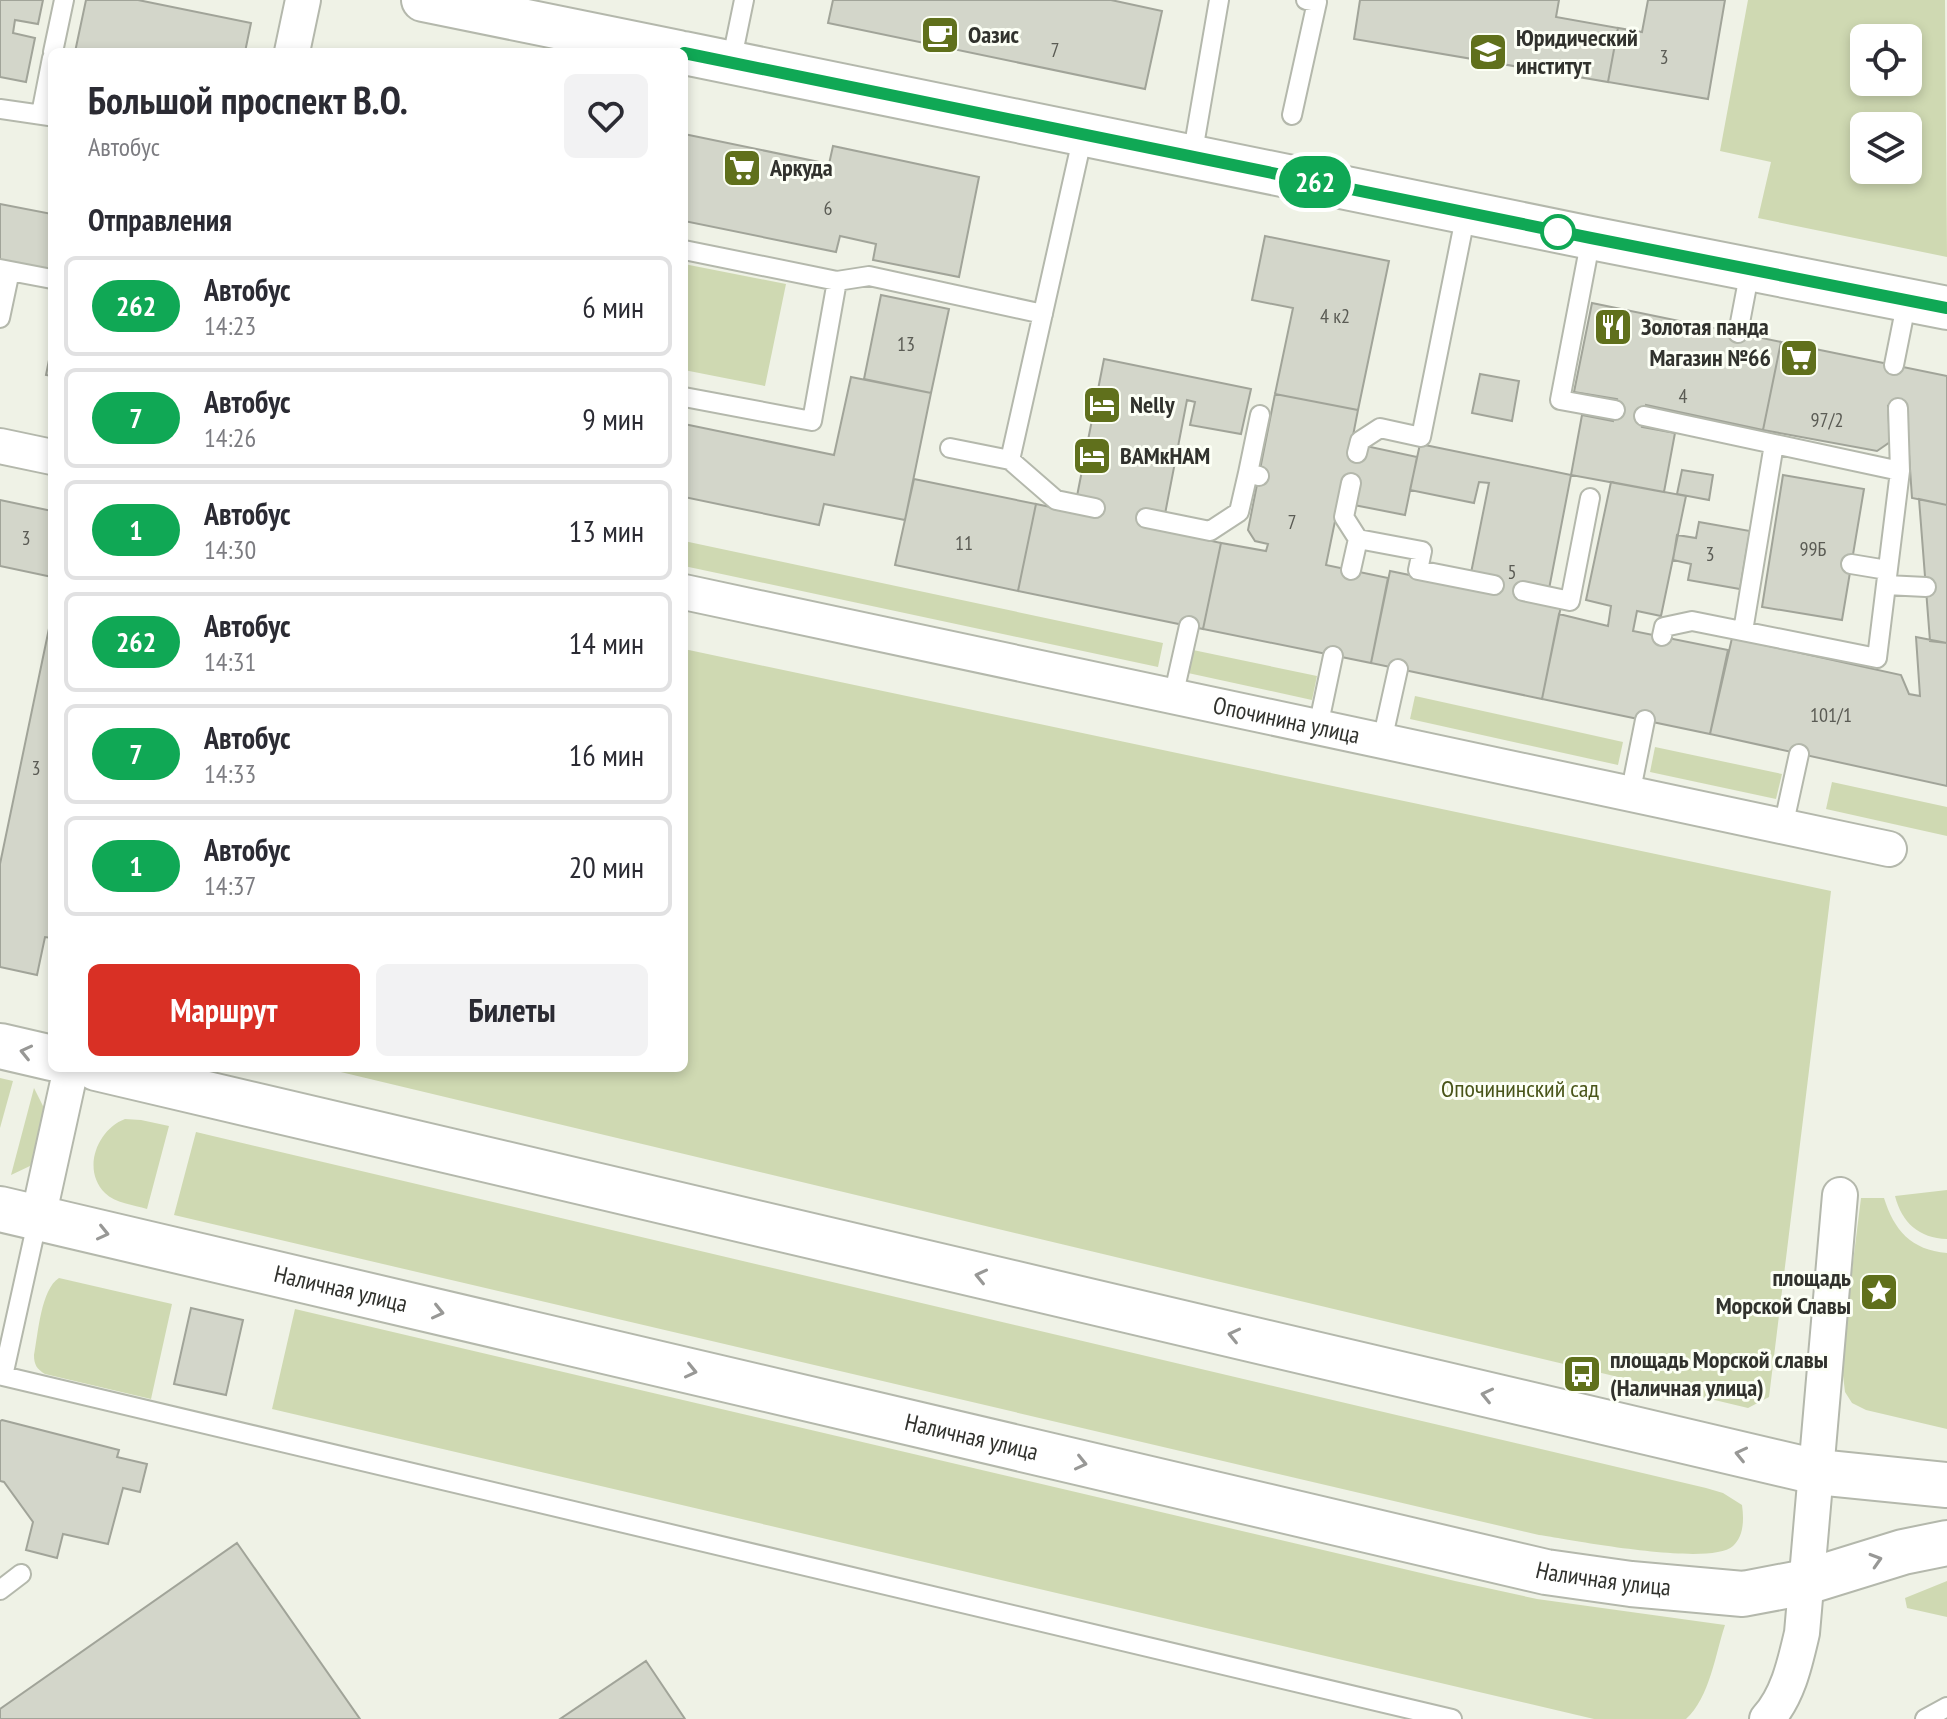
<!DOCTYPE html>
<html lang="ru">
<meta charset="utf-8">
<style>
:root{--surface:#fff;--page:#f2f2f3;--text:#2b2b33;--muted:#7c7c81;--line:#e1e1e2;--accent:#d93025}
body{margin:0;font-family:"PT Sans Narrow",sans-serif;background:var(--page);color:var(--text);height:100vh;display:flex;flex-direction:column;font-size:30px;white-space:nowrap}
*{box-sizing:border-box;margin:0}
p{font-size:26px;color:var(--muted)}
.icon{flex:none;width:44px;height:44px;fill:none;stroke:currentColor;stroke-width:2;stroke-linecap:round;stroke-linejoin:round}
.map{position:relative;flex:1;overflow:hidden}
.sheet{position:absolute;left:48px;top:48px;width:640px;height:1024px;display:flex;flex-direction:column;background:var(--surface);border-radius:12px;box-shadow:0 4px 12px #0003}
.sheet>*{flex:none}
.badge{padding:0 16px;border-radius:26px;font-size:28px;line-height:52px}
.buttons{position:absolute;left:1850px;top:24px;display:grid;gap:16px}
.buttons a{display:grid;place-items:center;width:72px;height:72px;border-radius:12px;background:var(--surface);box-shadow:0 4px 12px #0003;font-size:40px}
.map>.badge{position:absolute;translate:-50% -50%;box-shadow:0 0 0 4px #fff}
h2{padding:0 40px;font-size:30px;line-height:72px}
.round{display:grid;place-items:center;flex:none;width:84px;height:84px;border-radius:12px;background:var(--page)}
.headline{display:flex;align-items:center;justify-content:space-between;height:136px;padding:0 40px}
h1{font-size:38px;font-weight:700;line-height:60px}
.button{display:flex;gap:16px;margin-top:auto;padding:16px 40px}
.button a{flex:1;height:92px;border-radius:12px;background:var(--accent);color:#fff;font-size:32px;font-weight:700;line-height:92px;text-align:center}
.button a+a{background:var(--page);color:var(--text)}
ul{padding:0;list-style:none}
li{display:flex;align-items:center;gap:24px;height:100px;margin:0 16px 12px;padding:0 24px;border:4px solid var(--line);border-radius:12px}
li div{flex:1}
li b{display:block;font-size:30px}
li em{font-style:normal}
li .badge{min-width:88px;font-weight:700;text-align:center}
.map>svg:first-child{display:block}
.green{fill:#cfd9b2;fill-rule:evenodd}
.building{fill:#d3d6ca;stroke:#a1a499;stroke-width:2}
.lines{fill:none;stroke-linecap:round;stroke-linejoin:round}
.service-casing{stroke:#b4b8ac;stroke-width:22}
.minor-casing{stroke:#b4b8ac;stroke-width:38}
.tertiary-casing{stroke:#b4b8ac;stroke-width:46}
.secondary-casing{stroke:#b4b8ac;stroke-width:48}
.service{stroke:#fff;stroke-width:18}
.minor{stroke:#fff;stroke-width:34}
.tertiary{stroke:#fff;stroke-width:42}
.secondary{stroke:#fff;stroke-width:44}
.oneway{stroke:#989896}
.line-casing{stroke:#fff;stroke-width:18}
.line{stroke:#10a855;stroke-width:12}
.stop-dot{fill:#fff;stroke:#10a855;stroke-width:4}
.labels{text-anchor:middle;stroke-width:6;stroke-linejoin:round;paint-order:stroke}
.number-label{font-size:20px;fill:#5a5b54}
.poi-label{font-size:24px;font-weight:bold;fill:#31322d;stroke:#fcfff5;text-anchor:start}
.street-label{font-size:24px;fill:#31322d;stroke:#fcfff5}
.park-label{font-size:24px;fill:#485418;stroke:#fcfff5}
</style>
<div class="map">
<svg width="1947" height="1719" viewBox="0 0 1947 1719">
<rect width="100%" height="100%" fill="#eff2e6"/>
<path class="green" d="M1748,0H1945L1947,257L1758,218L1771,162L1720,151ZM1908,38V82H1864V38ZM1908,126V170H1864V126Z
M684,264L786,284L765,386L684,370Z
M684,541L1163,643L1158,667L684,566Z
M684,649L1831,891L1769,1397L1748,1408L324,1068H684Z
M1193,650L1317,676L1312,700L1188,673Z
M1415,696L1623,742L1618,765L1410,719Z
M1655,747L1782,774L1776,799L1650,772Z
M1832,782L1947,807V836L1826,809Z
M0,1078L13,1081L0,1128Z
M34,1088L44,1108L45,1119L36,1157L30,1166L11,1175Z
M125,1119L141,1120L169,1126L147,1209C134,1205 115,1203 105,1193C81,1169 98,1129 125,1119Z
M196,1132L1706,1488L1723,1493L1742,1505C1744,1519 1744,1536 1733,1546C1710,1567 1573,1540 1539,1535L174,1215Z
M1947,1190V1239C1919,1238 1902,1223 1895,1196Z
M1861,1198H1884C1894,1230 1911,1250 1947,1253V1429L1866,1410L1852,1403L1845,1392L1841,1358Z
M59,1278L172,1304L151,1399L45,1374C37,1369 34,1365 34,1355C38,1334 41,1289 59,1278Z
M295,1309L1455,1581L1537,1599L1725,1625C1715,1655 1710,1697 1686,1719H1594L272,1409Z
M1947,1581V1617L1907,1608L1905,1598Z"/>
<path class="building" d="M0,0H43L38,24L15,20L13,33L35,38L26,82L0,77Z
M86,0H138L251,23L245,52H75Z
M833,0H1111L1162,11L1145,89L828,23Z
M1360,0H1559L1556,17L1618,28L1608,82L1354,39Z
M1648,0H1725L1708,99L1608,82L1618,28L1642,32Z
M684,134L829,164L833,146L979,177L959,277L873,260L876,244L840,236L836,252L684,221Z
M0,204L52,214V272L0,262Z
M1265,236L1389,261L1358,410L1275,394L1293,308L1252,300Z
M881,295L949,309L931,393L864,379Z
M1592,303L1781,342L1763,430L1646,405L1642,427L1675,433L1664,492L1571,475L1582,415L1613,421L1617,399L1574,392Z
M1781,342L1947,376V505L1912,498L1906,410L1888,406L1890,442L1877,451L1763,430Z
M52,345V376L46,375Z
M1104,359L1251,389L1241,434L1190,425L1195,402L1187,400L1165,514L1144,526L1221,543L1203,629L1018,591L1036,504L1093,516L1077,496Z
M1480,374L1519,381L1512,421L1472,413Z
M851,377L931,393L905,520L824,504L819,525L684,497V424L834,455Z
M1275,394L1358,410L1350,451L1366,446L1417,457L1405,515L1354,505L1341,492L1326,565L1388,578L1371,663L1203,629L1221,543L1266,551L1268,544L1255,541L1248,530Z
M1420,444L1571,475L1549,589L1561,606L1542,699L1371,663L1390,571L1492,592L1471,573L1489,483L1479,482L1474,503L1410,490Z
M1682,470L1713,475L1709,500L1677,494Z
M1783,475L1864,489L1842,620L1762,607Z
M914,479L1036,504L1018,591L895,565Z
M1611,482L1686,496L1661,616L1637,611L1633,631L1728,650L1710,734L1542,699L1559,614L1608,626L1611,606L1586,600Z
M1919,499L1947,505V643L1930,641Z
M0,500L52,511V577L0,566Z
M1699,522L1750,531L1740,589L1688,580L1691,564L1673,560L1677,535L1696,538Z
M52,614V938L45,937L37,975L0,967V864Z
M1916,637L1947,643V786L1710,734L1732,638L1901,675L1909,694L1920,696Z
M191,1308L243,1320L226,1395L174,1384Z
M2,1420L119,1450L117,1457L147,1464L140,1492L123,1488L108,1544L63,1534L57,1558L26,1550L33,1522L4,1482L0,1481V1421Z
M237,1543L360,1719H0V1709Z
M646,1661L685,1719H560Z"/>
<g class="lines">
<defs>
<path id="service" d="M53,52L64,0
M731,63L744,0
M0,109L49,116
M41,114L52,58
M1292,115L1317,2L1306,0
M1083,135L1010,460L1056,500L1095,508
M1192,157L1219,0
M1591,238L1560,400L1615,410
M684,250L837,281L869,276L1043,314
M0,269L52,279
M0,318L10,271
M1738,333L1750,270
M1894,365L1907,300
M684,397L812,421L837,281
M1644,416L1900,471
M950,448L1010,460
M1357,453L1360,441L1380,428L1421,437L1466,213
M1248,473L1260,415
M1351,483L1344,517L1358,539L1351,570
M1146,518L1210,531L1239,512L1248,473L1259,476
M1358,539L1422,551L1418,570L1494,585
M1851,564L1887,570
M1886,585L1926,587
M1523,591L1570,601L1590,498
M1743,631L1774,444
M1662,636L1664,627L1692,621L1877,658L1900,471L1898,408
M1173,697L1189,626
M1318,727L1333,656
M1382,741L1398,669
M1630,795L1645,720
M1783,827L1799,754
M38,1218L3,1376L1452,1719
M0,1590L21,1574
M1925,1719L1947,1707"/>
<g id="minor">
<path d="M292,52L303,0"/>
<path d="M0,446L52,457"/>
<path id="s1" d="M684,592L1889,849"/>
<path d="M38,1218L71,1068"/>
<path d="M1767,1719C1788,1696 1795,1663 1802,1633L1840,1195"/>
</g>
<path id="tertiary" d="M423,0L679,52
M684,53L1591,238L1947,308"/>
<g id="secondary">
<path d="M0,1046L52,1058"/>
<path d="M96,1068L1817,1472L1947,1485"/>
<path id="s2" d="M0,1209L1546,1572L1631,1584L1743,1594L1806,1582L1903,1552L1947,1543"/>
</g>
</defs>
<use href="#service" class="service-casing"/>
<use href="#minor" class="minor-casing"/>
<use href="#tertiary" class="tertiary-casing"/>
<use href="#secondary" class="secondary-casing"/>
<use href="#service" class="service"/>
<use href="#minor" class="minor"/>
<use href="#tertiary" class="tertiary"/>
<use href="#secondary" class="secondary"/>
</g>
<defs><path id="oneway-chevron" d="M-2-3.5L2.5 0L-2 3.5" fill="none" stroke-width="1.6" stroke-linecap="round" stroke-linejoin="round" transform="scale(2)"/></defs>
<g class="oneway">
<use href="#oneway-chevron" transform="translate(26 1052) rotate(-167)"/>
<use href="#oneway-chevron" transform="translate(103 1233) rotate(13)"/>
<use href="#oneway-chevron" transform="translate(981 1276) rotate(-167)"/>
<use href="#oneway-chevron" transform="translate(438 1312) rotate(13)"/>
<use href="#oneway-chevron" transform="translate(1234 1335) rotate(-167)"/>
<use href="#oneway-chevron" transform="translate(691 1371) rotate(13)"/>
<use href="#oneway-chevron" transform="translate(1487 1395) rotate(-167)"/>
<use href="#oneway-chevron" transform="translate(1741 1454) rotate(-167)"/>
<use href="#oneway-chevron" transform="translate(1081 1463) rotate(13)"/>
<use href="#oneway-chevron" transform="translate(1876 1560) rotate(-17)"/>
</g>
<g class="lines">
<defs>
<path id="line" d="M684,53L1591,238L1947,308"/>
</defs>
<use href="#line" class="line-casing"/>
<use href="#line" class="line"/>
</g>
<defs>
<symbol id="cafe-square" viewBox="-11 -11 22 22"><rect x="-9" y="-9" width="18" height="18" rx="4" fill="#60701c" stroke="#fcfff5"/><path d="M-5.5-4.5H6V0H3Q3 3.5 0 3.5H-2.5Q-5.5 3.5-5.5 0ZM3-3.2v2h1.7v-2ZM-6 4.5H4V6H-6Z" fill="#fff"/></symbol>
<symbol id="university-square" viewBox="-11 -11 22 22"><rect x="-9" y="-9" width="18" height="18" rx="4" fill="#60701c" stroke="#fcfff5"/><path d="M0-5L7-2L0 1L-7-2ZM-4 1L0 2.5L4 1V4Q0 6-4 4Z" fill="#fff"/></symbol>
<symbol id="supermarket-square" viewBox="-11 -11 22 22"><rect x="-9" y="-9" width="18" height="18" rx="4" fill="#60701c" stroke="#fcfff5"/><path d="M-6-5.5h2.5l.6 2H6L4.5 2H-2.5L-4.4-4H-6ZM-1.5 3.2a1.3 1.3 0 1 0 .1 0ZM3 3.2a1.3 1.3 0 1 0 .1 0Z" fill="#fff"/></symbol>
<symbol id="restaurant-square" viewBox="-11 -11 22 22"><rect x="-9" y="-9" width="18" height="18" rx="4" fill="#60701c" stroke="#fcfff5"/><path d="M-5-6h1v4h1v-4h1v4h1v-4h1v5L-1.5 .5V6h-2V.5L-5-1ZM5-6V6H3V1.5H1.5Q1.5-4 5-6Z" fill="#fff"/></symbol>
<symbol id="hotel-square" viewBox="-11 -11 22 22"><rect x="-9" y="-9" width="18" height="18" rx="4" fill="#60701c" stroke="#fcfff5"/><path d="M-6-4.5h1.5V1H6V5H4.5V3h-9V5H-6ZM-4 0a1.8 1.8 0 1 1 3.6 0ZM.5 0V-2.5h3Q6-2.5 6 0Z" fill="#fff"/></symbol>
<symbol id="sight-square" viewBox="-11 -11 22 22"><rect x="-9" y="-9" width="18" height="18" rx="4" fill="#60701c" stroke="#fcfff5"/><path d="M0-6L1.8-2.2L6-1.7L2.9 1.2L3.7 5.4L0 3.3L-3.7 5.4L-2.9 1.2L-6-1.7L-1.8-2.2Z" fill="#fff"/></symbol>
<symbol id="bus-square" viewBox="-11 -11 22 22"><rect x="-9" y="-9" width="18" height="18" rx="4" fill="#60701c" stroke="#fcfff5"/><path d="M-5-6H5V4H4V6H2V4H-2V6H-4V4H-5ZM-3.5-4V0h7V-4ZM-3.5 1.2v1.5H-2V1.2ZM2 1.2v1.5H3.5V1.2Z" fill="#fff"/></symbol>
</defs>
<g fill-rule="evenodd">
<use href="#cafe-square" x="918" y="13" width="44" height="44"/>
<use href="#university-square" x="1466" y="30" width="44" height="44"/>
<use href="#supermarket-square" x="720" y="146" width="44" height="44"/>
<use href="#restaurant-square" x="1591" y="305" width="44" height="44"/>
<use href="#supermarket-square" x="1777" y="336" width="44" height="44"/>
<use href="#hotel-square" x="1080" y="383" width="44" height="44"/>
<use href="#hotel-square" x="1070" y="434" width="44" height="44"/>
<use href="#sight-square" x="1857" y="1270" width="44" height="44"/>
<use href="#bus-square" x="1560" y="1352" width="44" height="44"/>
</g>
<circle class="stop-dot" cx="1558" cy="232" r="16"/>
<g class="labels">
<g class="number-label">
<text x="1055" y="57">7</text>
<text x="1664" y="64">3</text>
<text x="828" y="215">6</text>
<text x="1335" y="323">4 к2</text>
<text x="906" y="351">13</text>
<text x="1683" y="403">4</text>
<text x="1827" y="427">97/2</text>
<text x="1292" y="529">7</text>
<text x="26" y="545">3</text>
<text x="964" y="550">11</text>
<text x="1813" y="556">99Б</text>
<text x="1710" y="561">3</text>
<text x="1512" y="579">5</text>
<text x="1831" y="722">101/1</text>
<text x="36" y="775">3</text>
</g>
<g class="poi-label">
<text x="968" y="43">Оазис</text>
<text x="1516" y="46">Юридический<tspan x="1516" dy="28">институт</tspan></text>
<text x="770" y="176">Аркуда</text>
<text x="1641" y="335">Золотая панда</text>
<text x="1771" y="366" text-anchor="end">Магазин №66</text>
<text x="1130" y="413">Nelly</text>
<text x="1120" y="464">ВАМкНАМ</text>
<text x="1851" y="1286" text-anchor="end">площадь<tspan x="1851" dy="28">Морской Славы</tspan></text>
<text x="1610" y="1368">площадь Морской славы<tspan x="1610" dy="28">(Наличная улица)</tspan></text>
</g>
<g class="street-label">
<text dy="8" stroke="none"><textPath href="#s1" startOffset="616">Опочинина улица</textPath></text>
<text dy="8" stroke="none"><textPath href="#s2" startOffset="350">Наличная улица</textPath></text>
<text dy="8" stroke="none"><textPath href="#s2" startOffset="998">Наличная улица</textPath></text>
<text dy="8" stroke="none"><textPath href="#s2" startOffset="1646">Наличная улица</textPath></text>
</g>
<g class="park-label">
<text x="1520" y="1097">Опочининский сад</text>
</g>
</g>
</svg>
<div class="buttons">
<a><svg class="icon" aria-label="locate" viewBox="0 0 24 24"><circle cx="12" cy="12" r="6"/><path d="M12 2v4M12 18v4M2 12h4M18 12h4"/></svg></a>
<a><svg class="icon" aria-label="layers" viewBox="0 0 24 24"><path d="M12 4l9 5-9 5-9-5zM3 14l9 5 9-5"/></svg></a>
</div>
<b class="badge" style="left:1315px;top:182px;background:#10a855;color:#fff">262</b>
<section class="sheet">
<div class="headline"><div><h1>Большой проспект В.О.</h1><p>Автобус</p></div><a class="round"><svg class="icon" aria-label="heart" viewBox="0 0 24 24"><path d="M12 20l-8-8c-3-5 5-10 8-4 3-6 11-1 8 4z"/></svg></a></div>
<h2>Отправления</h2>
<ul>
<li><span class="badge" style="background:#10a855;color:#fff">262</span><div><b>Автобус</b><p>14:23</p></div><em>6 мин</em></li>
<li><span class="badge" style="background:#10a855;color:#fff">7</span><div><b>Автобус</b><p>14:26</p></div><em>9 мин</em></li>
<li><span class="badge" style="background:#10a855;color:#fff">1</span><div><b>Автобус</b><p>14:30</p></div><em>13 мин</em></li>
<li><span class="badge" style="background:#10a855;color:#fff">262</span><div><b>Автобус</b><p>14:31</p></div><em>14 мин</em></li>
<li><span class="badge" style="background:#10a855;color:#fff">7</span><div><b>Автобус</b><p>14:33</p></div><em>16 мин</em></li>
<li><span class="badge" style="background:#10a855;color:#fff">1</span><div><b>Автобус</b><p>14:37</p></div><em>20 мин</em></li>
</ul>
<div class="button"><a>Маршрут</a><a>Билеты</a></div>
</section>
</div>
